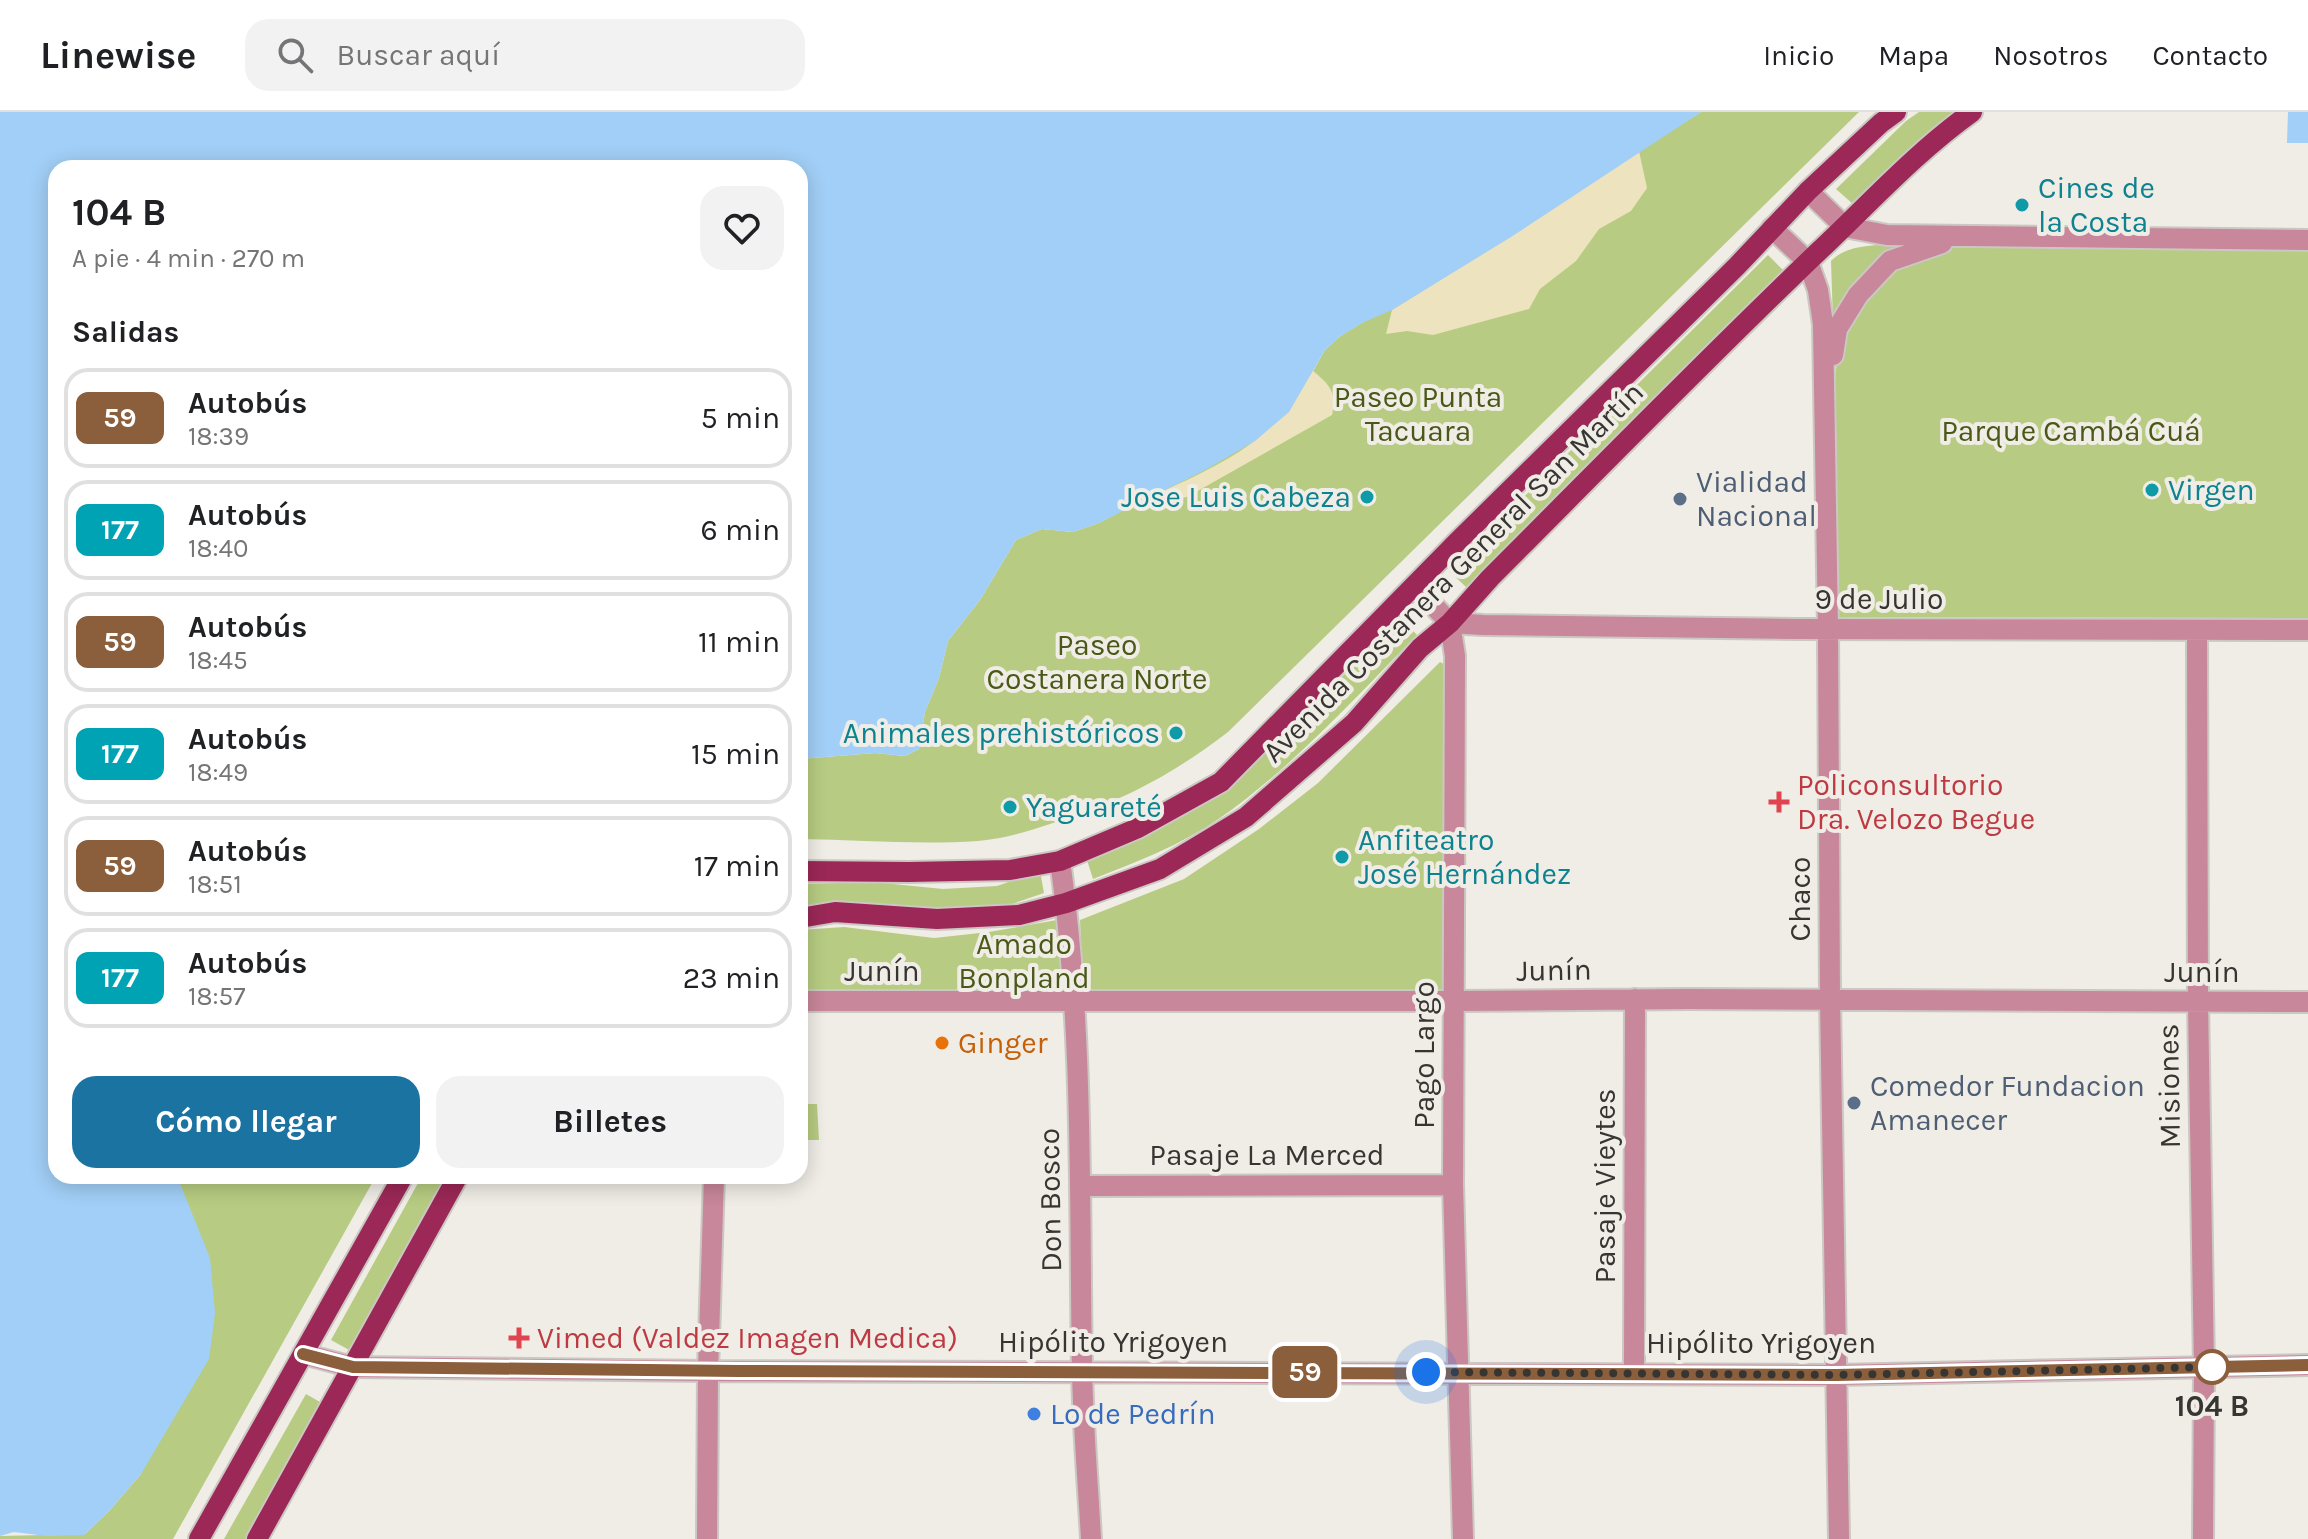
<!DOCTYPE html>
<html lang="es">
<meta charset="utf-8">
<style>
:root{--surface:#fff;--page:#f2f2f2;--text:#202124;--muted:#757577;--line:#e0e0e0;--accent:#1b73a2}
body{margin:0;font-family:Karla,sans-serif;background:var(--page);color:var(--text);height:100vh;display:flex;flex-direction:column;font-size:30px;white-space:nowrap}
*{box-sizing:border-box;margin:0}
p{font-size:26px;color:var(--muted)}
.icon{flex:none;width:44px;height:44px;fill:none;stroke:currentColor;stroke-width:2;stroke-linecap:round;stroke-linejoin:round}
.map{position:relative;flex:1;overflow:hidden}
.side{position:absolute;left:48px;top:48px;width:760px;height:1024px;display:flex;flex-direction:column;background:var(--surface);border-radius:24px;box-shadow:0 4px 20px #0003}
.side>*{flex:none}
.badge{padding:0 16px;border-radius:12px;font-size:28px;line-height:52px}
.you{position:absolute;width:40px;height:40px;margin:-20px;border:6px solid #fff;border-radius:50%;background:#1a73e8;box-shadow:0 0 0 12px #1a73e833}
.map>.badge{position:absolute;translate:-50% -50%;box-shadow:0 0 0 4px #fff}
h2{padding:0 24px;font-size:30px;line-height:72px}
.round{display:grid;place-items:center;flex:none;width:84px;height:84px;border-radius:24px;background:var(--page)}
.headline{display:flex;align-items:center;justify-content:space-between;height:136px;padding:0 24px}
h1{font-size:38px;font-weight:700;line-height:60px}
.button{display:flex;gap:16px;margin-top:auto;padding:16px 24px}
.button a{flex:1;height:92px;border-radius:24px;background:var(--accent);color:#fff;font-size:32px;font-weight:700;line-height:92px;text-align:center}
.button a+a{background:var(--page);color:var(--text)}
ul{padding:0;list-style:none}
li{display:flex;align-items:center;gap:24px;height:100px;margin:0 16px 12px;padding:0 8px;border:4px solid var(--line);border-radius:24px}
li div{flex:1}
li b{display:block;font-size:30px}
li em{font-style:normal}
li .badge{min-width:88px;font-weight:700;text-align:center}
header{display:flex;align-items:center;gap:48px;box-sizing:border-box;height:112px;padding:0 40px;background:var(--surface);border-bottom:2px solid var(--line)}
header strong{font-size:38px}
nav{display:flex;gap:44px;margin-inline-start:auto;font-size:28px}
.search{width:560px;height:72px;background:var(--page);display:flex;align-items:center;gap:20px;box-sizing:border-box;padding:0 28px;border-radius:24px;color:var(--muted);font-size:30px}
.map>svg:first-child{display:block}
.green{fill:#b7cc82}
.sand{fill:#ede3be}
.water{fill:#a2cff7}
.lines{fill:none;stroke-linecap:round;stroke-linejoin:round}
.minor-casing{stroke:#cbc7c2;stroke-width:24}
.major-casing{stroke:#cbc7c2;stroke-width:24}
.minor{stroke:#c8879a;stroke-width:20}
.major{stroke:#9b2856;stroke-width:20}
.line-casing{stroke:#fff;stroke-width:18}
.line{stroke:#8b5e3c;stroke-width:12}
.walk{stroke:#363532;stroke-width:8;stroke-dasharray:0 14.4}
.culture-dot{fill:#0f9aa8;stroke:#f0ece6;stroke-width:3}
.service-dot{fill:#5c6f8a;stroke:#f0ece6;stroke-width:3}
.health-dot{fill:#e0444e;stroke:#f0ece6;stroke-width:3}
.food-dot{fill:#e8710a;stroke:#f0ece6;stroke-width:3}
.stop-dot{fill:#fff;stroke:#8b5e3c;stroke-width:4}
.shop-dot{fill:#3f7fe0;stroke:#f0ece6;stroke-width:3}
.labels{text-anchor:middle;stroke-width:8;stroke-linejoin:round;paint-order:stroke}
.culture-label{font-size:30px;fill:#0d838f;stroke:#f0ece6;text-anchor:start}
.park-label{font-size:30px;fill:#4a5917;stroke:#f0ece6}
.service-label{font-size:30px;fill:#4e5e75;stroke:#f0ece6;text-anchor:start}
.street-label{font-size:30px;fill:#363532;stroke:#f0ece6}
.health-label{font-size:30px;fill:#be3a42;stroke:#f0ece6;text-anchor:start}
.food-label{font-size:30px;fill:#c56008;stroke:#f0ece6;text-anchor:start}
.stop-label{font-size:30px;font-weight:bold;fill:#363532;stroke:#f0ece6}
.shop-label{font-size:30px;fill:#366cbe;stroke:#f0ece6;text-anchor:start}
</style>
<header>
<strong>Linewise</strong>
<div class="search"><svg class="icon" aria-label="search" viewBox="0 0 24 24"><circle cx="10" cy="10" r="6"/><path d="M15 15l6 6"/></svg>Buscar aquí</div>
<nav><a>Inicio</a><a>Mapa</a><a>Nosotros</a><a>Contacto</a></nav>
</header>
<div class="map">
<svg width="2308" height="1427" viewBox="0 0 2308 1427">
<rect width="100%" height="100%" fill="#f0ece6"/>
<path class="green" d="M1701,0H1859L1228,620C1169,665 1120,690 1050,712C1026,720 1003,727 978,729C919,733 859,728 800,727V647L875,641L905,644L919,637L925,600L939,566L948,529L980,488L1016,428L1042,417L1073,420L1099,411L1131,394L1303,277L1325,238L1339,225Z
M1919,0H1955L1922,27L1854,93L1836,77L1906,9Z
M1916,133L1833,210L1831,149C1851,128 1890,134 1916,133Z
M1966,133L2308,137V506L1834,505L1833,289L1838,238L1849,207L1888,159L1938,137Z
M1768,143L1785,160L1466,475L1449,459Z
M1402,507L1417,523C1354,587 1293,655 1220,706C1181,733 1137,750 1093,767L1087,748L1240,663Z
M1440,550L1450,555L1448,882L1083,885L1080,808L1184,767L1259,717L1318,671Z
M1040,759L1044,781L1009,793L970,799L800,796V772L873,770L943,777L997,774Z
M1057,808L1062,883L800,882V818L844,815L934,826L989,820Z
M800,992H817L819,1028H800Z
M177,1064H376L173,1427H0V1424L85,1422L110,1398L141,1362L182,1080Z
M422,1064H449L351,1239L331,1228Z
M306,1282L327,1294L251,1427H224Z"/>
<path class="sand" d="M1639,39L1647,76L1631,99L1599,117L1576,149L1540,177L1529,197L1433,223L1407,219L1386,222L1392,198L1511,124Z
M1312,258C1330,273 1337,280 1332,303L1187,385L1131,394C1172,374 1217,357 1253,330C1273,315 1302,279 1312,258Z"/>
<path class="water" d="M0,0H1701L1511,125L1392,198L1362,211L1339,225L1325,238L1289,300L1255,329L1205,358L1099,411L1073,420L1042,417L1016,428L980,488L948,529L939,566L925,600L919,637L905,644L875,641L800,647V56H56V1064H177L210,1146L215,1201L209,1247L141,1362L110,1398L84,1423L46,1424L14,1420L0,1424Z
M2288,0H2308V31H2287Z"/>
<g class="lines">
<defs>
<path id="minor" d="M1808,79L1845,115L1887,123L2308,128
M1772,116L1808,150L1818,178L1823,212L1828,517L1830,887L1839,1427
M1833,243L1837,217L1858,183L1890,149L1942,131
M1415,474L1450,511L1455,544L1453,1073L1463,1427
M1450,511L1483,513L1795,517L2308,518
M2197,519L2198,890L2204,1255L2203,1427
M1060,749C1084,918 1079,1088 1082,1257C1083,1314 1088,1371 1091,1427
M800,889H1454L1688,887L2308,890
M1082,1074L1453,1073
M303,1242L353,1255L708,1259L1837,1263L2308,1253
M1634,1261L1635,887
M707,1427L708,1259L714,1064"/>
<path id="major" d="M800,759L909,760L1010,758L1060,749L1138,716L1221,670L1457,430L1737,154L1808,79L1881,11L1896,0
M800,806L835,800L937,807L1019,803L1066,791L1160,757L1246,705L1354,611L1420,536L1450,511L1490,466C1599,357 1707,246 1819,139C1869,92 1916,40 1972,0
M199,1427L403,1064
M257,1427L458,1064"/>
</defs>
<use href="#minor" class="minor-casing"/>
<use href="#major" class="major-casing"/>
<use href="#minor" class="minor"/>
<use href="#major" class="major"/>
</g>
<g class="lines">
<defs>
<path id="line" d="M303,1242L353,1255L739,1259L1837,1263L2308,1253"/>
</defs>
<use href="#line" class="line-casing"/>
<use href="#line" class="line"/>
<path class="walk" d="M1426,1260L1837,1263L2212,1255"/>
</g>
<g class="culture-dot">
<circle cx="2022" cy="93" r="8"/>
<circle cx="2152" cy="378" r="8"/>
<circle cx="1367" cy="385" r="8"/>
<circle cx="1176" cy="621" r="8"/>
<circle cx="1010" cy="695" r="8"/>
<circle cx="1342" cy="745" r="8"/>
</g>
<g class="service-dot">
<circle cx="1680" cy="387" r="8"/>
<circle cx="1854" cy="991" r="8"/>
</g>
<g class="health-dot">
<path d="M1775 678h8v8h8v8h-8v8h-8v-8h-8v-8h8z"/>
<path d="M515 1214h8v8h8v8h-8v8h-8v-8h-8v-8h8z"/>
</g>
<circle class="food-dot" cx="942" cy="931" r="8"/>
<circle class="stop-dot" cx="2212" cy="1255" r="16"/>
<circle class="shop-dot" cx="1034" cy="1302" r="8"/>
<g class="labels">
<g class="culture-label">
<text x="2038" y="86">Cines de<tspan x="2038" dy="34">la Costa</tspan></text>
<text x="2168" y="388">Virgen</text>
<text x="1351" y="395" text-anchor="end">Jose Luis Cabeza</text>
<text x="1160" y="631" text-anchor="end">Animales prehistóricos</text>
<text x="1026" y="705">Yaguareté</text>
<text x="1358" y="738">Anfiteatro<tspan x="1358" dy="34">José Hernández</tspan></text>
</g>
<g class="park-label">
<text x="1418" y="295">Paseo Punta<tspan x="1418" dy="34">Tacuara</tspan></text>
<text x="2071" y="329">Parque Cambá Cuá</text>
<text x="1097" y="543">Paseo<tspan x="1097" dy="34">Costanera Norte</tspan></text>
<text x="1024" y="842">Amado<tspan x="1024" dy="34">Bonpland</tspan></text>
</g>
<g class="service-label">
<text x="1696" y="380">Vialidad<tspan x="1696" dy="34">Nacional</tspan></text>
<text x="1870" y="984">Comedor Fundacion<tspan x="1870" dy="34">Amanecer</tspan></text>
</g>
<g class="street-label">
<text transform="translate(1453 460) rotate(-45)" y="10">Avenida Costanera General San Martín</text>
<text x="1879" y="497">9 de Julio</text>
<text transform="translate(1800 787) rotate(-90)" y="10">Chaco</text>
<text transform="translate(1554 858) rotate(-1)" y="10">Junín</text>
<text x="882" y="869">Junín</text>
<text x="2202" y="870">Junín</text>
<text transform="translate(1424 943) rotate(-90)" y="10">Pago Largo</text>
<text transform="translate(2169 974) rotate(-91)" y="10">Misiones</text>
<text x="1267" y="1053">Pasaje La Merced</text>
<text transform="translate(1605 1074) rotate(-90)" y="10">Pasaje Vieytes</text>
<text transform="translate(1050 1088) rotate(-91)" y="10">Don Bosco</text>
<text x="1113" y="1240">Hipólito Yrigoyen</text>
<text x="1761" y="1241">Hipólito Yrigoyen</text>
</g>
<g class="health-label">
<text x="1797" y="683">Policonsultorio<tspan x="1797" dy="34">Dra. Velozo Begue</tspan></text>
<text x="537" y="1236">Vimed (Valdez Imagen Medica)</text>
</g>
<g class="food-label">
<text x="958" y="941">Ginger</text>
</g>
<g class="stop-label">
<text x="2212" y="1304">104 B</text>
</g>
<g class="shop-label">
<text x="1050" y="1312">Lo de Pedrín</text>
</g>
</g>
</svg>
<div class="you" style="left:1426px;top:1260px"></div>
<b class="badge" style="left:1305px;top:1260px;background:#8b5e3c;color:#fff">59</b>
<section class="side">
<div class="headline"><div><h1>104 B</h1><p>A pie · 4 min · 270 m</p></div><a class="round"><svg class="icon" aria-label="heart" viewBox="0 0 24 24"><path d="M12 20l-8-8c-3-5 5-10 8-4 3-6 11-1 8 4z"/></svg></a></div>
<h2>Salidas</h2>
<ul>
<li><span class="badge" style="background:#8b5e3c;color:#fff">59</span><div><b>Autobús</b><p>18:39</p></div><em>5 min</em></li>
<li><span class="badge" style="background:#00a3b4;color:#fff">177</span><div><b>Autobús</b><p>18:40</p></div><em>6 min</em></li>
<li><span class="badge" style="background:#8b5e3c;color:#fff">59</span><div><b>Autobús</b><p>18:45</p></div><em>11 min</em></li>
<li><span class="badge" style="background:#00a3b4;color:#fff">177</span><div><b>Autobús</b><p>18:49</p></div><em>15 min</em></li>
<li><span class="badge" style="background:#8b5e3c;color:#fff">59</span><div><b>Autobús</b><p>18:51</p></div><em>17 min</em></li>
<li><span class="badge" style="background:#00a3b4;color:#fff">177</span><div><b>Autobús</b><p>18:57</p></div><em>23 min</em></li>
</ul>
<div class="button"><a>Cómo llegar</a><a>Billetes</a></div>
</section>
</div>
